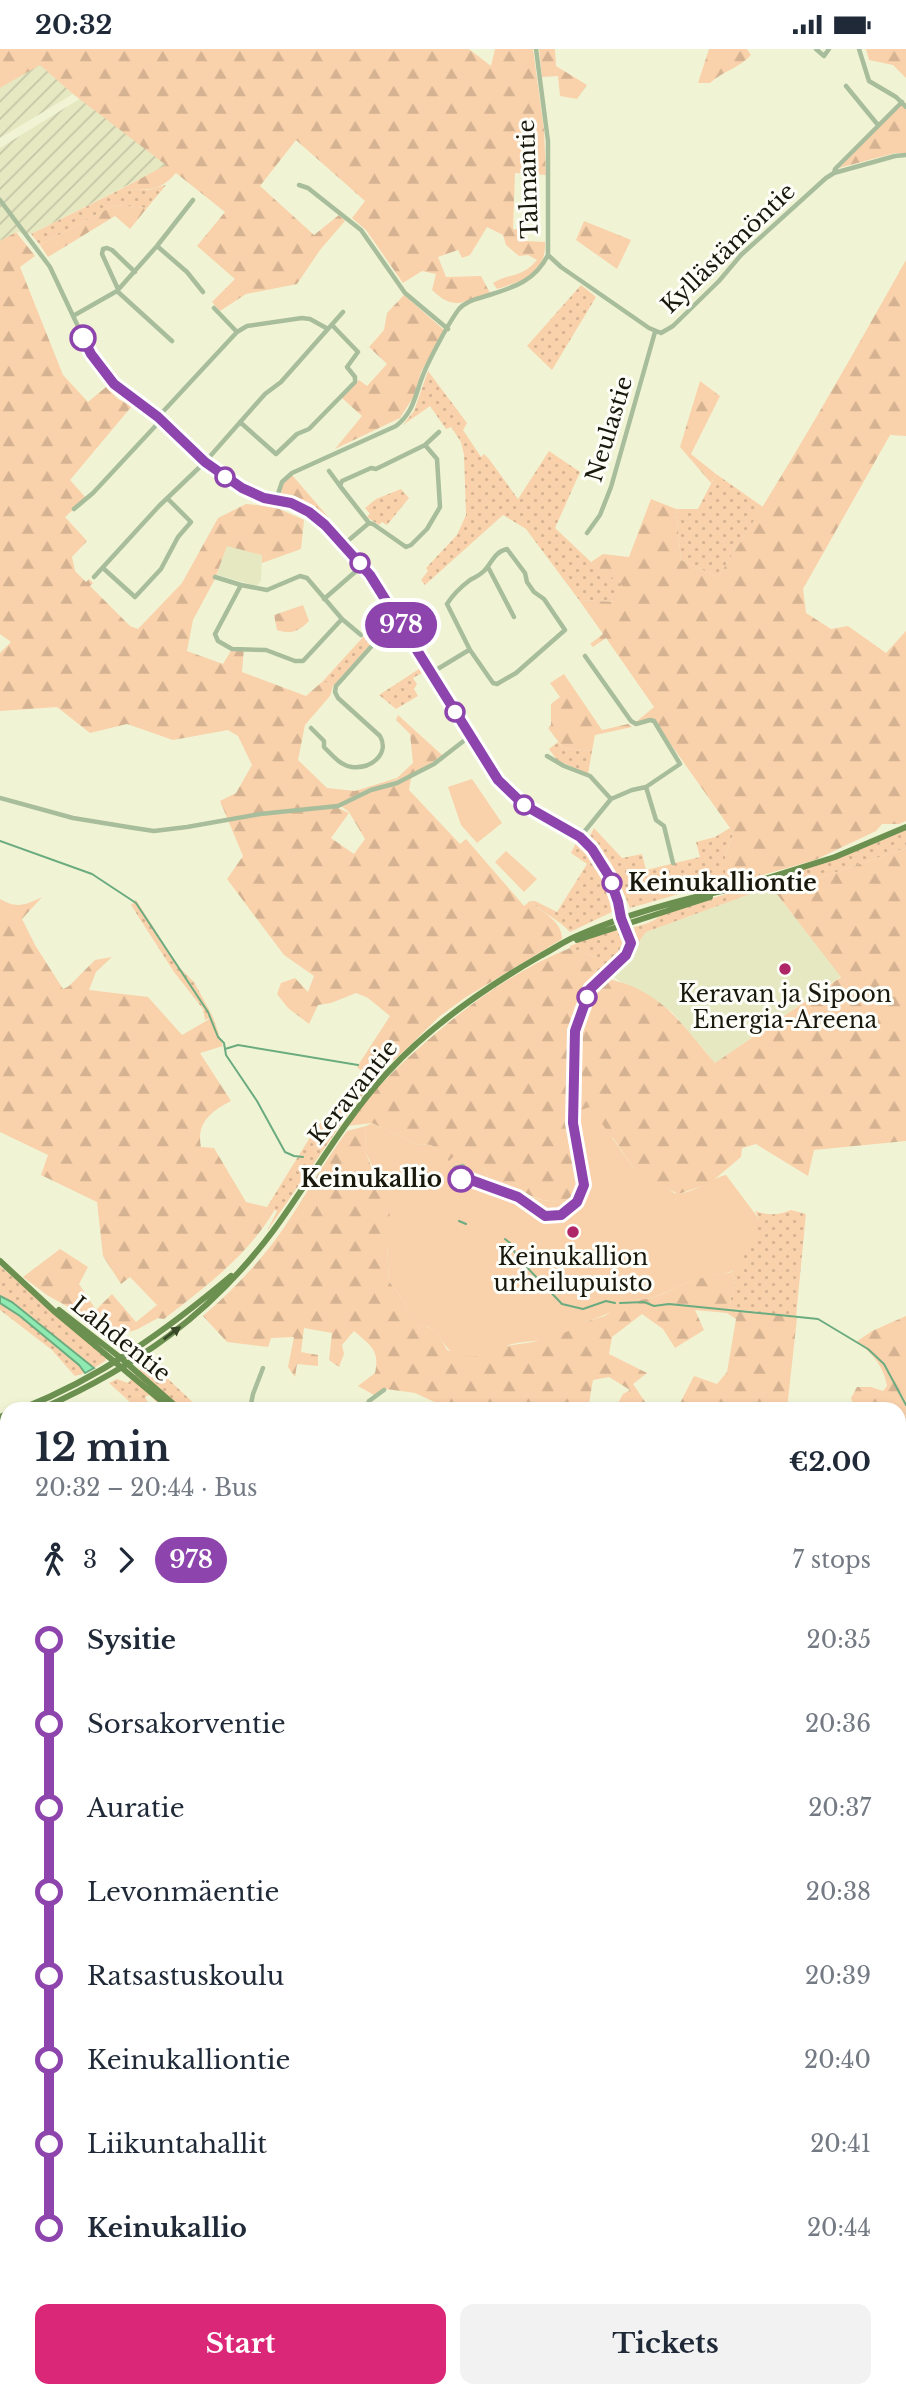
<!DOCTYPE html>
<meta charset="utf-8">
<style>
:root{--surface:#fff;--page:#f2f2f3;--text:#1f2937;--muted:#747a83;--accent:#db2777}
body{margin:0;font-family:"Libre Baskerville",serif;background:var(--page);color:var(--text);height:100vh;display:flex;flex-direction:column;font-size:26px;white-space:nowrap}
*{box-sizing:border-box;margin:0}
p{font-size:23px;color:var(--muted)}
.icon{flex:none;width:38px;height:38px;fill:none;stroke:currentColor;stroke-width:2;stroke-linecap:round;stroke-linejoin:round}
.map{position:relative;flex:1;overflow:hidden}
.drawer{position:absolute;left:0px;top:1353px;width:906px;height:996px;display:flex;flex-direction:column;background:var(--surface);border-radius:21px 21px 0 0;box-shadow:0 4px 10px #0003}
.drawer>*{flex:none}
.badge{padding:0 14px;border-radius:23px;font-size:24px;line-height:46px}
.map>.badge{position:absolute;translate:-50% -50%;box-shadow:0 0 0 4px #fff}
.legs{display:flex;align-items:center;gap:10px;height:77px;padding:0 35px;font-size:23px}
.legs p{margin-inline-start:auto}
.head{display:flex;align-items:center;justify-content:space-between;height:119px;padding:0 35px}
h1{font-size:38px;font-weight:700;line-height:52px}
.primary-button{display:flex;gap:14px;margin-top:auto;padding:14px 35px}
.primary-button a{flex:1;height:80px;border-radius:14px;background:var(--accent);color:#fff;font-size:28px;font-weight:700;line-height:80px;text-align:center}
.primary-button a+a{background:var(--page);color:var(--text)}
ul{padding:0 35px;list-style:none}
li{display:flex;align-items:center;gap:24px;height:84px;font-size:26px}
li i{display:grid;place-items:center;width:10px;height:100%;margin:0 9px;background:currentColor}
li i::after{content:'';width:18px;height:18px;margin:-9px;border:5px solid;border-radius:50%;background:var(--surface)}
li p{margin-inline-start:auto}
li:first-child i{background:linear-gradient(#0000 50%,currentColor 0)}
li:last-child i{background:linear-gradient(currentColor 50%,#0000 0)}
.status{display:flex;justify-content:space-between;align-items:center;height:49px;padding:0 35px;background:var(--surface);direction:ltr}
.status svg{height:19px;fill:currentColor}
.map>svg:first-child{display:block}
.built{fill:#e6e8c2}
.industrial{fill:url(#industrial-furrows)}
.grass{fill:url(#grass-dots)}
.forest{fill:url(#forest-firs)}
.garden{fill:#f9d1ab}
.water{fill:#8feab2;stroke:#6bab80;stroke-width:2}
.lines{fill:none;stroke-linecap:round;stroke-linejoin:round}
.stream{stroke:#6bab80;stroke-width:2}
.minor{stroke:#a8bd9b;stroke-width:4.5}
.major{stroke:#6b9050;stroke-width:6}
.highway{stroke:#547f32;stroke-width:7}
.oneway{fill:#394828}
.line-1-casing{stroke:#fff;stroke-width:16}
.line-1{stroke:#8e44ad;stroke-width:10}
.stop-1-dot{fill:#fff;stroke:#8e44ad;stroke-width:3.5}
.poi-dot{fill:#af2668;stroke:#fefef8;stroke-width:2.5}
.labels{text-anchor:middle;stroke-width:6;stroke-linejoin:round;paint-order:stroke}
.street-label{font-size:23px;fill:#18180d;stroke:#fefef8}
.stop-label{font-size:23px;font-weight:bold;fill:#18180d;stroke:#fefef8;text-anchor:start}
.poi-label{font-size:23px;fill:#18180d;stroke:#fefef8}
</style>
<div class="status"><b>20:32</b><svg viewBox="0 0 49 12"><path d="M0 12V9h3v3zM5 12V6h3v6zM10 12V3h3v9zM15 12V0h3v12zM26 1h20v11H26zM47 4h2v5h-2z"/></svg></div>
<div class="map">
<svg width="906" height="2348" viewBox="0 0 906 2348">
<defs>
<pattern id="industrial-furrows" width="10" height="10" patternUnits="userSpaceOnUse" patternTransform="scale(1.75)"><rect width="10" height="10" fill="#e6e8c2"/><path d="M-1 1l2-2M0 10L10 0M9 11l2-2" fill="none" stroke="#c5c6a6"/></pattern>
<pattern id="grass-dots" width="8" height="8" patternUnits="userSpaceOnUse" patternTransform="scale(1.75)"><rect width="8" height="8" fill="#f9d1ab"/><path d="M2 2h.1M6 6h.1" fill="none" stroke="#d5b392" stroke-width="1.8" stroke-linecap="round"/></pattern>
<pattern id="forest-firs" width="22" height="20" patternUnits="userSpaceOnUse" patternTransform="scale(1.75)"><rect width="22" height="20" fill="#f9d1ab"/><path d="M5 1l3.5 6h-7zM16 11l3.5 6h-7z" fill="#d5b392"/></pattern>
</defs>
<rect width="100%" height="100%" fill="#f1f4d4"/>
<path class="built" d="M227,496L262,506L261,532L257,537L217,526Z
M767,839L776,844L841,927L715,1014L672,963L634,938L622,934L610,925L627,909L646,883Z"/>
<path class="industrial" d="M40,15L73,45L0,89V39Z
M81,49L167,116L31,185L16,183L0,192V99Z
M0,1706L7,1713V2054L0,2057Z
M68,2342H239L232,2348H77Z
M270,2342H429L430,2344L442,2342H482L484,2348H271Z"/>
<path class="grass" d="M166,136L147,159L115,156L40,196L31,185L121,140L148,141Z
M581,236L596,248L552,321L527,297Z
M428,322L467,374L463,381L481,408L484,405L489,410L518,450L549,402L580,423L555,479L591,513L623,536L616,553L579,551L526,480L503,466L425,536L421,531L428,522L426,519L457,486L466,466L464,406L461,393L451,378L446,380L430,357L403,376L414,362Z
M716,425L763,458L718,528L681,511L676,460H698Z
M401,440L409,449L387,476L382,473L379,476L367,468L370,465L365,459L376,450Z
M385,564L394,577L377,588L333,637L323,632Z
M419,620L422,624L413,629L417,635L414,640L418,647L396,660L379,646Z
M558,693L563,699L592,702L588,725L557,711L549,700Z
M594,779L622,809L642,805L646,821L700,808L696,793L715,788L730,779L733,786L725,807V832L630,859L611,814L590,787Z
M906,781V799L776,844L767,839L646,883L627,909L605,929L595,922L597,909L570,899V897C583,892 600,882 614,881C628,879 651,877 662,865C745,839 827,816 906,781Z
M576,794L604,823L616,861L570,883C558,870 543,864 530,852H535L557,863L587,815L571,804Z
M136,851L178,917L194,933L213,968L205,971L203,960L174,923L131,856Z
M394,999L401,1005L383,1020L351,1061L267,1182L277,1162L267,1158L312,1085L338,1052L351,1036Z
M791,1161L806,1165L796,1268L728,1259L735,1236L732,1223L735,1220L733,1217L759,1170L755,1162C769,1167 779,1166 791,1161Z
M0,1217L107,1308L105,1312L94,1319L87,1315L12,1253L0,1247Z
M0,1254L20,1267L79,1316L85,1324L75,1327L73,1325L52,1301L0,1261Z
M148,1311L200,1360H164L149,1346L145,1348L152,1360L135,1356L136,1360H133L129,1352L109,1334L117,1330L128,1334Z
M552,2342H645L651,2348H555Z"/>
<path class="forest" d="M0,0H469L491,17L495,0H533L544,81L546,126L515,124L513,180L524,181L527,192L545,193C546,226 524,231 497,240L493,234C512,223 520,230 537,211L528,206L519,207L506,196L503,186L487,178L470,206L462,209L458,201L438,208L446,228L481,227L490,244C465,252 454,263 432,241L436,225L422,222L403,234L366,181L352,169L365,152L296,91L260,137L314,186L339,166L345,172L320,201L297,235L246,245L220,262L212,253L235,230L197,197L225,163L176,124C159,144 145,141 121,140L166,116L73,45L40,16L0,39Z
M539,0H555L556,17L587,36L577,50L560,47L558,27L542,28Z
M709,0H747L751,6C739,19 723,22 710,34H698Z
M866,0H906V29L893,16L869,11Z
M902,54L906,60V104H895L839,119Z
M115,156L147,159L130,180L115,167L48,208L40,196Z
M584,172L631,191L617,220L576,191Z
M16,183L35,207L20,218L63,326L88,353L106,338L118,350L132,357L70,431L86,449L65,468L87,492L72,508L75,522L86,533L89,530L93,534L90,537L130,577L138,580L182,534L218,469L246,455L275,458L304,471L301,500L262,514V506L227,497L215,530L193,571L187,602L223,615L232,600L244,599L242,623L306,647L323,632L333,637L330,647L305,676L298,711L327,739L355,742L397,729L413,714L410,685L396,671L398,666L442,706C419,725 399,730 372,740C360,744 349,752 338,759L349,764L331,789L354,805L365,790L349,763L341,757L372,742L411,729L409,741L460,795L466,790L524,857L530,852C542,864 562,871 562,890L466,948L440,967L401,1005L393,999L364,1024L357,1018L390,967L368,949L356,944L331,954L318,956L309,975L288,959L277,945L281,934L295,929L308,943L314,927L284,906L227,830L243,807L220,752L236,744L252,716L238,687L228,681L173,691L127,675L90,684L57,658L0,662V604L11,593L0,585V192Z
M906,211V387L890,386L803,540L806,564L831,580L848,577L886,604L906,582V772L899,775H882L876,782L815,811L738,833L725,832V807L733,786L730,779L653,670L636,673L654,658L606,589L593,598L590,595L603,585L579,551L616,553L622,536L591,513L603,505L629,508L651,450L676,460L681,511L718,528C785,425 846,318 906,211Z
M404,246L444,281L421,323L414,347L400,369L335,400L362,367L342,349L359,331L367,337L387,315L369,298L384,281L387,264Z
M700,332L720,347L691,405L716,425L711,434L680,398Z
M292,426L330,470L313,458L281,445L282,436Z
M303,556L309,572C299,582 291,586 277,581L274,566Z
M564,625L602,681L628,675L632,678L595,686L592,702L563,699L548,679L551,676V655L560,648L550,634Z
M906,799V1092L814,1101L808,1127L756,1095L742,1099L741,1108L710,1134L679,1145L662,1138L633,1118L613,1089L568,1065C572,1094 586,1128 568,1154L542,1151L488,1130L484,1118L449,1113L431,1096L415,1095L372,1074L347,1077C366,1048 393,1022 419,999C465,958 513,922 570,899L597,909L603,913L596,922C608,932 622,932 636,939C673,957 689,985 715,1014L841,928L776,844Z
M42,848L22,870L35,896L63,940L69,937L95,911L112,908L96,923L89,941L148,948L182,986L213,968L223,997L200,1004L231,1052C212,1062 196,1073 201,1098L214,1099L246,1153L275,1160C249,1206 206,1237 164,1270L158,1269L136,1281L112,1287L84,1267L47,1246L23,1228L60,1200L88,1218L79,1235L96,1261L112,1245L136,1273L157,1256L130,1228L121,1235L103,1207L97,1153L41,1126L48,1106L0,1083V850C17,860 25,856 42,848Z
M366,1077L365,1102L374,1124L395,1158L391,1186L387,1198L389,1232L405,1254L418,1284L420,1276C434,1277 441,1289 447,1301L466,1307L510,1292L507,1297L533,1293L569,1281L582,1274L605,1267L625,1251C659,1252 665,1242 694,1231C706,1226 720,1226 732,1223L735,1236L728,1259L797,1269L787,1360H677L694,1327L717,1335L727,1323L736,1270L727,1264L695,1261L704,1281L675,1299L663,1280L642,1265L612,1288L609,1305L647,1324L633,1335L650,1360H615L623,1345L630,1341L609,1328L593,1331L588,1360H450L415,1344L386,1340L374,1346L358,1337L375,1324C380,1301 371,1297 354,1282L342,1296L344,1305L339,1318L329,1311L332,1284L304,1279L301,1303L318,1306V1317L297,1315L295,1328L288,1318L294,1288L271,1289L268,1298L227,1293L203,1267C232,1242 259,1214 281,1183C304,1150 323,1114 347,1082Z
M906,1267V1394L900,1392V1360H854L851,1349L857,1338H871L883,1342L887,1337C884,1318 873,1304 856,1293L872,1282Z
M900,1416L906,1418V1980L900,1986Z
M705,2342H894L895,2343L889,2348H710Z"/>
<path class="garden" d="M472,730L502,774L477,794L461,776L448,738Z
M506,802L537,830L524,843L495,813Z
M590,1058L633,1118L674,1144C691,1147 709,1130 726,1126L759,1170L754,1188L744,1200L739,1219C725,1227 710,1225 695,1231C665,1241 660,1252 625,1251C613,1264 600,1268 583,1274C574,1278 565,1285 554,1288C541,1292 526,1292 512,1295C495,1299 479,1311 460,1307C441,1302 441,1277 420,1276L418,1285L405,1254L389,1232L387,1198L380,1191L382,1185L391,1186C392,1174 390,1159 383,1150V1139L365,1102L366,1077L372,1074L415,1095L431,1096L449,1112L454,1107L484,1118L488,1130L541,1151L568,1154C586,1128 572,1093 568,1065Z"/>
<path class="water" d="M0,1247L12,1253L94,1319L85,1324L79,1316L20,1267L0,1254Z"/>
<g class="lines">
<path class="stream" d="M0,792L92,825L136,854L208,963L218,988L224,994L226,1006L257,1052L285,1103L294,1107L303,1108
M225,1000L238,996L358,1016
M459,1172L466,1175
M505,1190L510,1194
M514,1202L517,1207
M519,1210L562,1255L583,1260L606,1252L615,1254
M620,1254L644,1253L654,1257L669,1255L818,1270L868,1300L884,1315L906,1356"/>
<path class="minor" d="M816,0L824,7L829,0
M859,0L869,32L896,48L906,58
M846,37L878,76
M834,124L835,120L902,53
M299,136L308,139L361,181L405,244L448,280
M0,151L50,218L91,305L107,326L158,368L205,413L234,435L263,448
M157,197L187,223L203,243
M548,206L561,218L649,279L661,284L673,277L719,232L741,206L826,129L834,124L895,107L906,106
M118,240L102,205L103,200L107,199L112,201L135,223
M117,242L172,292
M214,259L237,283
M73,267L117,242L157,197L193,151
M158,368L237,283L247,277L302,269L310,270L328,280
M240,373L276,405L297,385L309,380L355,333V328L347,318L358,303L332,276
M425,396L437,410L440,458L427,480L411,496L406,498L373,475L369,474L340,437L342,432L371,419L376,420L425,396L439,383
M205,413L217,428L240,443L291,455L309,463L325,476L370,526L498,731L524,756L580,788L592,800L609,827L618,853L624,860L631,880V894L626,906L590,940L575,982L573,1074L584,1136L577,1153L560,1166L545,1167L518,1148L471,1131L460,1130L454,1126L455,1119L463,1117L471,1131
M329,422L340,437
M276,451L282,433L292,424L396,377C414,363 415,346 423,326C429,311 449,273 459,260C465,253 475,250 483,248C511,239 534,234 548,206V92L536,0
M74,460L93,444L161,371
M587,484L600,466L611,438L655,283
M343,496L369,474
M507,500L525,524L527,533L534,543L544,550L565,581L516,624L497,635L493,634L470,601L447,555C452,547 462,537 470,531C475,528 479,527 484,522C492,514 494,503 507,500Z
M488,518L514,568
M103,519L135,548L161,520L178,488L191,473L168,450
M300,527L307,529L342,570L303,612H295L266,601L232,600L218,592L215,585L241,536L267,541Z
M94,528L159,457L205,413L265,345L281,333L343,263
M215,528L241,536
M324,550L362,517
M342,570L361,586
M431,624L469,601
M311,679L324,692V698C332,706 341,717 352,718C371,720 390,705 380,687L338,649L335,643L336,637L378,590L401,575
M547,707L564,717L590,727L611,750
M646,738L656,771L664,777L673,814
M0,749L73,769L134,779L154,782L187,778L260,765L338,757L371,741L397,734L434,715L470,687
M580,788L611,750L632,741L646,738L680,715L654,672L650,671L636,675L631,672L585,607
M618,854L621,869L630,888
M250,1360L253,1345L263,1319
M365,1360L369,1352L384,1341
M0,1974L7,1976
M0,2066L7,2063
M7,2132L0,2139V2147L7,2154
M900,2173L906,2179
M0,2329L8,2348
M119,2342H147
M260,2348V2342
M266,2348L267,2342"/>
<path class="major" d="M733,840L835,808L906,778
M577,891L710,848
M0,1212L55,1263L171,1360
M59,1261L122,1310L179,1360
M21,1360C100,1329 167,1281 231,1227
M41,1360C137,1317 210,1266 273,1182C312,1129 343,1072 387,1024C431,976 486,938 542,906C555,899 566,891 579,886C630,864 682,850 736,839
M0,1368L7,1365
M0,1378L7,1375
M900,2019L906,2023"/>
<path class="highway" d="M0,1582L7,1596
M0,1608L7,1617
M0,1636L7,1646
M0,1651L7,1658
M670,2342L675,2348
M692,2342L697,2348"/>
</g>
<defs><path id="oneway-solid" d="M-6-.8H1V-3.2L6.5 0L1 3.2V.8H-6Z" transform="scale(1.75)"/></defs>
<use class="oneway" href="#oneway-solid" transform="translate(172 1284) rotate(-37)"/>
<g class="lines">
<defs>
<path id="line-1" d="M83,289L91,305L114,335L158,368L205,413L242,439L264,449L291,454L309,463L325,476L370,526L498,731L524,756L580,788L592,800L609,827L618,853L621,869L631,894L626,906L590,940L575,982L573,1074L584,1136L577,1153L561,1166L545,1167L518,1148L471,1131L461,1130"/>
</defs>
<use href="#line-1" class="line-1-casing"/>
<use href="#line-1" class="line-1"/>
</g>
<g class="stop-1-dot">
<circle cx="83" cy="289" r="12"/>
<circle cx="225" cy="428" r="9"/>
<circle cx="360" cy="514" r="9"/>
<circle cx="455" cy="663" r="9"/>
<circle cx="524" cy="756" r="9"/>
<circle cx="612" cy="834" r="9"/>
<circle cx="587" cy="948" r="9"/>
<circle cx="461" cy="1130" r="12"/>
</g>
<g class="poi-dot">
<circle cx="785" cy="920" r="7"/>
<circle cx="573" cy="1183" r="7"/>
</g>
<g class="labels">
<g class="street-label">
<text transform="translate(528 130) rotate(-92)" y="8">Talmantie</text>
<text transform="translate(728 199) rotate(-44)" y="8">Kyllästämöntie</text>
<text transform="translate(609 380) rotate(-73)" y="8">Neulastie</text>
<text transform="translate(353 1043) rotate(-51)" y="8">Keravantie</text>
<text transform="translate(121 1290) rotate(39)" y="8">Lahdentie</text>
</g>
<g class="stop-label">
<text x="628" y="842">Keinukalliontie</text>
<text x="442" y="1138" text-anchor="end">Keinukallio</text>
</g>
<g class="poi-label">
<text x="785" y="953">Keravan ja Sipoon<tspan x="785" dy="26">Energia-Areena</tspan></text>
<text x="573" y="1216">Keinukallion<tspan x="573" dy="26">urheilupuisto</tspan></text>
</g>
</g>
</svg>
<b class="badge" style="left:401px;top:576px;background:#8e44ad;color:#fff">978</b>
<section class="drawer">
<div class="head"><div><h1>12 min</h1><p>20:32 – 20:44 · Bus</p></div><b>€2.00</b></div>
<div class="legs"><svg class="icon" aria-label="walk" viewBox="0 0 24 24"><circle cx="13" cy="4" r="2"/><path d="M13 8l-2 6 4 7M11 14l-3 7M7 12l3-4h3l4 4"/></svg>3<svg class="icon" aria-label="forward" viewBox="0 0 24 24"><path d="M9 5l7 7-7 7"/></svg><b class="badge" style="background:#8e44ad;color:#fff">978</b><p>7 stops</p></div>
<ul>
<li><i style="color:#8e44ad"></i><b>Sysitie</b><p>20:35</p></li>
<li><i style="color:#8e44ad"></i><span>Sorsakorventie</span><p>20:36</p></li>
<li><i style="color:#8e44ad"></i><span>Auratie</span><p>20:37</p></li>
<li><i style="color:#8e44ad"></i><span>Levonmäentie</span><p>20:38</p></li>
<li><i style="color:#8e44ad"></i><span>Ratsastuskoulu</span><p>20:39</p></li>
<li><i style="color:#8e44ad"></i><span>Keinukalliontie</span><p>20:40</p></li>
<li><i style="color:#8e44ad"></i><span>Liikuntahallit</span><p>20:41</p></li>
<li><i style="color:#8e44ad"></i><b>Keinukallio</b><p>20:44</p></li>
</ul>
<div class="primary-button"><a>Start</a><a>Tickets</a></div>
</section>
</div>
